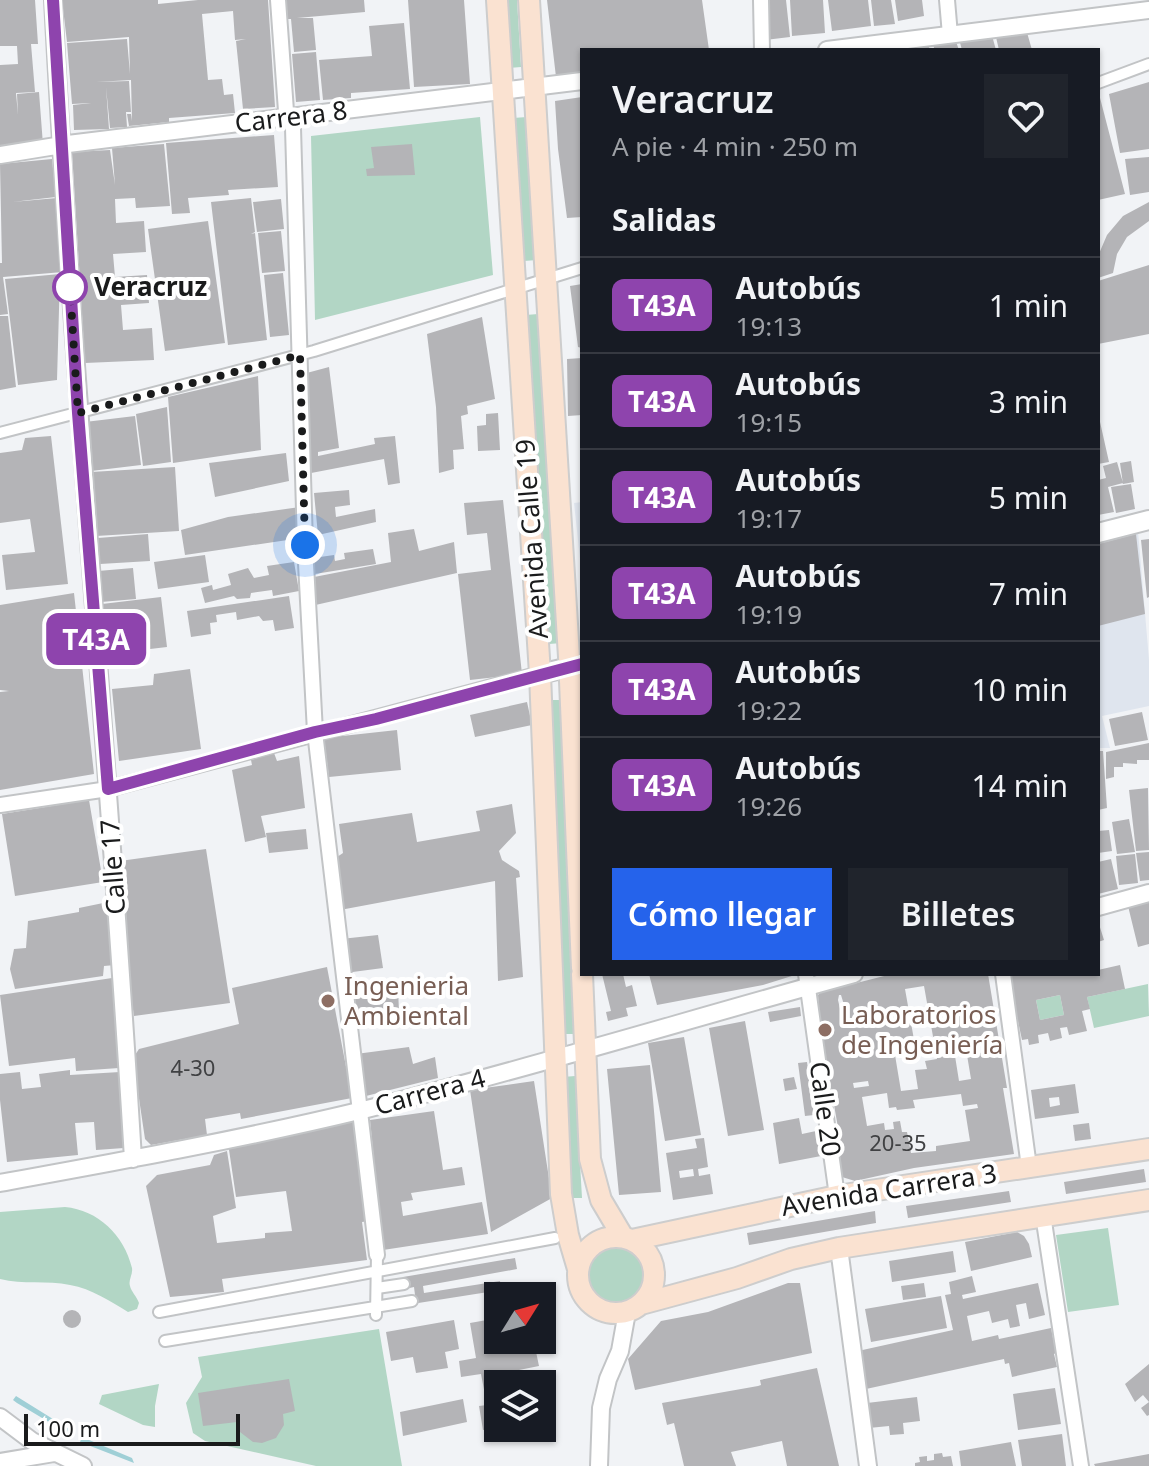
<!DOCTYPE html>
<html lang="es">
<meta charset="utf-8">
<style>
:root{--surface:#171b24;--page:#20242c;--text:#f1f3f6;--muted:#9ea1a6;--line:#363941;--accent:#2563eb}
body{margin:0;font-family:"Noto Sans",sans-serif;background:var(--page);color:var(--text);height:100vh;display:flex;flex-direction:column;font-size:30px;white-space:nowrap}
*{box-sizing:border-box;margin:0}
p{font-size:26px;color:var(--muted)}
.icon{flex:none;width:44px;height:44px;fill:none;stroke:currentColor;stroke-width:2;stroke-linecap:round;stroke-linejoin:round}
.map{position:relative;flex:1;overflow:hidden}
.panel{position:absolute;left:580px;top:48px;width:520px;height:928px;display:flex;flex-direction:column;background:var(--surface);border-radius:0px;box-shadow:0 2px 6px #0004}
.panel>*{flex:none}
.badge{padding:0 16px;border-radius:12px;font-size:28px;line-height:52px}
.needle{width:52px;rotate:53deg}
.controls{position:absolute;left:484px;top:1282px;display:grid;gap:16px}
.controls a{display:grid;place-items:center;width:72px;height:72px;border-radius:0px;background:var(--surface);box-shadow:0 2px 6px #0004;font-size:40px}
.scale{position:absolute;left:24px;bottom:20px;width:216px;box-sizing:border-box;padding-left:8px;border:4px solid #1a1b1c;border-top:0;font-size:22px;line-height:28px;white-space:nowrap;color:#1a1b1c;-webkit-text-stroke:6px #fff;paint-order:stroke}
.you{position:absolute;width:40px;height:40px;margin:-20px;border:6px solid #fff;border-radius:50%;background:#1a73e8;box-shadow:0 0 0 12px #1a73e833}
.map>.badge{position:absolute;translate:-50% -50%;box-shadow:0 0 0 4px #fff}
h2{padding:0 32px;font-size:30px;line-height:72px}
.round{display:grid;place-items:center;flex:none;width:84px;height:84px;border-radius:0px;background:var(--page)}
.head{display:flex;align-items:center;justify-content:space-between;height:136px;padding:0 32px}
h1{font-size:38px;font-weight:600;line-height:60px}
.button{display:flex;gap:16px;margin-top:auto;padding:16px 32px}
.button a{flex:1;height:92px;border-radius:0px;background:var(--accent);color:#fff;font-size:32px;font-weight:600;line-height:92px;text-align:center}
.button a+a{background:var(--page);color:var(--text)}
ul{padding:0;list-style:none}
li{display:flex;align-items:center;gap:24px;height:96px;padding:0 32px;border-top:2px solid var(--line)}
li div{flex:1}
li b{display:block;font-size:30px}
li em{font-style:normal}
li .badge{min-width:88px;font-weight:700;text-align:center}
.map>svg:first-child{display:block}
.built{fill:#dfe5ee}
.green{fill:#b2d6c5}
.water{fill:#9fcfd6}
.building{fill:#b4b4b7;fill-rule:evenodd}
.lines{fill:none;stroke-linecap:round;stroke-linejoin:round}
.pedestrian-casing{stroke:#c2c4c6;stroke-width:14}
.minor-casing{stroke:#c2c4c6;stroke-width:18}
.tertiary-casing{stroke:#c2c4c6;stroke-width:20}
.secondary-casing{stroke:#c2c4c6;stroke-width:22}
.primary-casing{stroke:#cdcdcd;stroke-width:24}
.pedestrian{stroke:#fff;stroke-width:10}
.minor{stroke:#fff;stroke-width:14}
.tertiary{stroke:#fff;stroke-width:16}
.secondary{stroke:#fff;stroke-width:18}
.primary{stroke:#fae2d1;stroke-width:20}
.line-casing{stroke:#fff;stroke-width:18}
.line{stroke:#8e44ad;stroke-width:12}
.walk{stroke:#1a1b1c;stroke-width:8;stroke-dasharray:0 14.4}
.stop-dot{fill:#fff;stroke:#8e44ad;stroke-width:4}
.education-dot{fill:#8d6e63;stroke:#fff;stroke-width:3}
.labels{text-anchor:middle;stroke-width:8;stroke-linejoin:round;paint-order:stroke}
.number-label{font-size:22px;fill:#404143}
.street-label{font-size:26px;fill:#1a1b1c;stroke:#fff}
.stop-label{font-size:26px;font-weight:bold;fill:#1a1b1c;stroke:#fff;text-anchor:start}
.education-label{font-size:26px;fill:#785e54;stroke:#fff;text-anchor:start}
</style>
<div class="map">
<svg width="1149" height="1466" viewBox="0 0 1149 1466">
<rect width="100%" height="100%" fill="#f1f3f6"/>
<path class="built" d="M582,502V577L574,503Z
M1138,531L1149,660V706L1102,716L1110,748H1098V542Z"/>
<path class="green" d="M504,0H517L521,67L509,68Z
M480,117L493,275L315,320L311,136Z
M527,117L537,260L524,261L513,118Z
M538,314L562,643L549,644L526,315Z
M552,700H566L577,1034H564Z
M1148,984L1149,1016L1094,1028L1087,997Z
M1060,995L1064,1015L1040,1020L1036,1000Z
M575,1076L582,1198H570L563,1077Z
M65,1207C98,1210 124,1235 132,1268C133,1275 128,1280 130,1286C131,1291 137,1297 139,1303L137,1309L128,1312C110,1301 92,1289 70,1285C47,1280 23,1285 0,1279V1212Z
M1108,1228L1119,1305L1068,1312L1056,1235Z
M589 1275a27 27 0 1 1 54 0a27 27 0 1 1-54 0Z
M379,1329L402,1466H316L205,1441L193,1433L186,1403L202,1377L198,1357Z
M159,1384L155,1406V1427L143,1425L99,1404L102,1395Z"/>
<path class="water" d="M16,1396L69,1429V1434L17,1403L13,1400Z
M82,1437L132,1458L134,1463L80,1442Z"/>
<path class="building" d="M0,0H35L38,44H31L35,92L16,93L18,115L17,94L39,92L43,145L0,149V65L18,64L17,46H27H0Z
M62,0H158V4L198,0H268L275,107L243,109L236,41L246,39L235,40L233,11L202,14L208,80L222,79L224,95L233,94L235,113L169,118V122L129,126L127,114H131L132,121L131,80L96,82L129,81L131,112H126L127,127L110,128L106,87L109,129L74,130L73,105L91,103L72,104L67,43L127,39L130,74L129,37L67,42Z
M286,0H364L365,12L297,18H313L316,50L294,52L291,19H288Z
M408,0H464L470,84L414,87Z
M547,0H702L709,50H582V73L556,77Z
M764,0H786L790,37L765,40Z
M790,0H823L825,33L792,36Z
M828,0H868L871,26L832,31Z
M871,0H891L895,24L874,26Z
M895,0H922L924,16L898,21Z
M404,23L410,89L351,93V98L323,100L319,60L372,56L369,26Z
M1026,29L1032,50H999L995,33Z
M991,32L996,50H962L959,39Z
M954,36L959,50H935L932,43Z
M927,43L930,50H897V48Z
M316,52L320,100L296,102L292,54Z
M1149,82V149L1120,153L1109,94Z
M1099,94L1125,194L1098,200V95Z
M582,97V131H580L582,217L567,218L558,149L555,101Z
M274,135L278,187L228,190L229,195L188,198L190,213L172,214L166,143Z
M164,144L170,206L136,208L135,198L115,199L116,223L144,221L146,252L113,254L115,277L147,275L149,303L121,305L123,330L152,328L154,360L85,363L72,152L110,150L115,185L112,148Z
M412,144L415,175L367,176L366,169L374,168L371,147Z
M1149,157V192L1130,195L1125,159Z
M52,159L56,197L12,202L57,198L63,272L3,277L8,314L0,315V263H2L0,164Z
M251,198L255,232L251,234L255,233L267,340L228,345L211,202Z
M281,199L284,229L257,232L253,202Z
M1149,202V221L1127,237L1117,254L1113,273L1098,278V256L1107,235L1123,216Z
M208,221L225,343L165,351L148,229Z
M281,231L285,271L262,273L258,233Z
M1149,265V334L1098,344V281Z
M283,273L289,335L270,337L264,275Z
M60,274L57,380L18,385L5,279Z
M582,284V348L578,347L570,286Z
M0,316H8L16,387L0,390Z
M482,317L495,399L467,406L468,414L461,416L464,449L453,450L454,469L439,473L436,407L427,334Z
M582,358V415L568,416L567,359Z
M329,367L339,448L318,452V456L375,444L374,438L395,436L400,483L388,485L384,459L306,474L303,374Z
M258,376L261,450L173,463L168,397Z
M167,407L171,462L143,466L136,414Z
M498,413L500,450L478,451L477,426L486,425V414Z
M1098,413L1109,462L1098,464Z
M135,416L141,465L91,471L85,422Z
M51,436L68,584L6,590L2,555L35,552L30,519L0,523V453L22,450L25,438Z
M286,453L289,481L215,497L209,463Z
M1131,461L1134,482L1123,484L1120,463Z
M1117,462L1123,483L1108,487L1114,512L1098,515V480L1106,478L1103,466Z
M175,467L179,531L96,536L91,472Z
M1131,484L1135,509L1116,513L1111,487Z
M349,490L350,505L335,507L336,517L375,509L376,522L318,535L314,493Z
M503,500L522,674L470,680L458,574L491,570L487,533L467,535L464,503Z
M300,507L301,538L185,555L181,530L228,517Z
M414,529L419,551L454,542L457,573L311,606L309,578L391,562L388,533Z
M148,534L150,561L100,564L98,538Z
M1136,534L1145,614L1098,626V544Z
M1149,539V597L1147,598L1141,540Z
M373,549L376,564L315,574L313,558L334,555L335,561L345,559L344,553Z
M205,555L209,582L158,589L154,562Z
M294,562L299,591L273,596L272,590L251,593L250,598L237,599L234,596L205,603L201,588L212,585L213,590L231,585L228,574L248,568L254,578L269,575L267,566Z
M133,568L136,599L101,602L98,571Z
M74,593L94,774L0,790V692L9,691L0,690V605Z
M289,596L294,628L275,631L273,620L263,621L259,616L237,620L236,612L216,615L217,622L210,623L211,634L191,637L187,611Z
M161,597L167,647L108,654L102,604Z
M190,669L201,749L119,761L112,689L153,685L154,674Z
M527,702L532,725L475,737L470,715Z
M1142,712L1148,740L1115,746L1109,719Z
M397,730L401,770L329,777L324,738Z
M1149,743V760H1137V764L1123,763V767H1114V777L1106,779V752Z
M1098,751H1103L1107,808L1098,810Z
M274,753L277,761L299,756L305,808L261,816L266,837L245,842L232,770L252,765L251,760Z
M1148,788L1149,850L1136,851L1129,790Z
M89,800L103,882L15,896L2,814Z
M512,804L516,833L499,851L502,860L519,871L520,877L516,878L523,977L498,981L495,881L340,910L334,859L343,853L339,824L412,813L417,842L480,831L476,811Z
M1129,819L1135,852L1117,854L1112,822Z
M306,829L308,849L269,853L266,833Z
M1109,830L1112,851L1098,853V831Z
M206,849L230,1003L134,1016L126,962L120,861Z
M1149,852V880L1140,881L1136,853Z
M1135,854L1138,883L1119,885L1116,856Z
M1111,859L1118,889L1098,894V862Z
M108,902L115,965L104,966L103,976L15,989L10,969L14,949L26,948L28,921L79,912V908Z
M1149,902V944L1138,947L1128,906Z
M1098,921L1104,940L1098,942Z
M378,935L383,968L345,973L341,939Z
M1120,965L1125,989L1087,997L1090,1009L1082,1011L1087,1031L1069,1035L1067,1027L1060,1028L1062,1038L1050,1041L1048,1033L1038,1035L1039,1043L1029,1045L1028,1039L1022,1040L1008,974H1098V970ZM1060,995L1064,1015L1040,1020L1036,1000Z
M327,967L352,1098L241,1119L240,1113L205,1119L207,1135L151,1145L145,1139L133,1058L139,1049L239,1024L232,988Z
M602,974H623L626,987L632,985L637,1006L626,1008L628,1016L608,1021L606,1012L611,1011Z
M649,974H795V975L763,985L657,1005Z
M892,974H988L1007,1088H1003L1014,1154L914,1168L855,1181L842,1177L835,1170L837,1153L842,1150L820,1026L818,995L821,992ZM924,986L937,1059L925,1061L927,1069L915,1070L918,1089L901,1091L895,1055L916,1051L905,989ZM839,995H841L849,1021L843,1022L838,1000ZM984,1037L986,1052L967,1055L971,1079L959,1081L955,1056L948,1057L945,1044ZM868,1081L869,1086L854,1088L853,1083ZM887,1093L889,1108L896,1107L897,1110L915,1108L913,1100L961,1094L963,1106L977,1104L978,1108L965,1110L970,1141L936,1146V1151L911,1153L907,1132H902L900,1121L893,1122L894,1129L885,1130L884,1123L867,1126L862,1097Z
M112,978L119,1068L76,1071L75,1058L9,1066L0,995Z
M398,987L399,1013L351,1015L348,990Z
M800,1007L801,1016L770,1022L768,1012Z
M745,1021L764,1130L728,1136L709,1028Z
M684,1037L701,1135L665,1141L648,1043Z
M409,1047L413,1064L435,1057L438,1078L362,1097L356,1054Z
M807,1062L814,1115L805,1116L798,1063Z
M650,1065L661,1192L619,1195L607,1069Z
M70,1070V1075L120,1072L124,1148L96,1150L94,1122L75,1123L78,1155L7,1162L0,1100V1074L20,1072L22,1089L41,1087L39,1074Z
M794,1077L797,1089L785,1091L783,1079Z
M534,1081L552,1198L491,1232L470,1090Z
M1075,1084L1079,1113L1035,1119L1031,1090ZM1059,1097L1060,1105L1050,1107L1049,1098Z
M434,1111L443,1170L462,1167L465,1185L411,1193L413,1200L401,1202L403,1216L482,1202L488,1234L383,1250L370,1120Z
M360,1117L369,1221L362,1222L367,1260L222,1279L224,1292L170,1297L146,1186L157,1175L210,1165L214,1155L227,1151L236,1208L213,1216L217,1243L265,1238V1233L292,1231L286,1191L236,1197L228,1143Z
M799,1118L802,1134L816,1131L821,1156L779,1164L773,1123Z
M1089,1123L1091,1139L1075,1141L1073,1125Z
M704,1138L708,1167L698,1169L699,1176L710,1174L713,1194L673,1200L666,1153L697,1148L695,1139ZM693,1169L694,1176L680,1178L679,1171Z
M1144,1169L1146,1182L1066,1194L1064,1182Z
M1009,1191L1011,1202L908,1218L906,1206Z
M875,1211L876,1223L749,1245L747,1233Z
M1017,1232L1024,1236L1029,1244L1032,1257L971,1271L965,1242Z
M953,1251L956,1272L892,1282L889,1261Z
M515,1258L517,1269L423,1286L424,1293L500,1281L501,1290L412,1304L411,1296L415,1295L414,1287L405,1289L403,1277Z
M972,1276L976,1292L962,1295L963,1299L1038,1283L1045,1315L1029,1319L1026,1303L1016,1305L1020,1326L1010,1328L1008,1319L992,1323L989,1311L967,1316L972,1341L998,1335L999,1339L1051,1328L1056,1353L1054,1354L1057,1367L1012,1377L1009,1363L1005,1364L1004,1359L866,1389L858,1351L953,1330L945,1295L951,1294L949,1282Z
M788,1283H800L812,1353L635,1390L628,1359L661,1321L708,1312Z
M924,1283L926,1297L903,1300L901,1286Z
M941,1296L947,1328L871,1342L865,1309Z
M63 1319a9 9 0 1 1 18 0a9 9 0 1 1-18 0Z
M498,1318V1340H528L529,1348L535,1347L539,1366L519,1370L522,1384H498V1428L483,1430L479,1406L487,1405L481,1374L461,1377L459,1361L476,1358L470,1323Z
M454,1320L459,1349L445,1352L448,1368L416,1373L413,1357L391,1361L386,1332Z
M1149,1364V1415L1147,1416L1141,1408L1149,1402L1143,1395L1135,1402L1125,1384Z
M817,1368L839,1466H787L782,1441L731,1452L736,1466H684L674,1423L667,1425L662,1403L758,1386L761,1385L760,1380Z
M289,1379L295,1411L283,1414L284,1425L276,1438L262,1443L253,1442L240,1432L237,1422L203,1426L198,1393Z
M1055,1388L1061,1424L1018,1430L1013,1394Z
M917,1397L920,1421L903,1423L904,1434L890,1435L889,1426L869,1428L867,1403Z
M463,1399L467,1422L403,1436L400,1412Z
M1062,1434L1066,1466H1022L1018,1440Z
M1011,1442L1016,1466H961L959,1451Z
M942,1453L943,1457L951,1456L953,1466H915V1463L920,1462L919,1457L927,1456V1461L934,1460V1454Z
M1149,1454V1466H1095L1094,1464Z"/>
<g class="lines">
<defs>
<path id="pedestrian" d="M1098,83L1149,64
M0,433L314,351L582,268
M377,1288L404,1284
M159,1312L555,1238
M376,1315L377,1255
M165,1341L412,1301"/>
<path id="minor" d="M278,0L286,111L291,117L293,128L305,545L315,732L377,1255
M761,0L762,50
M947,0L950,35
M0,805L108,789L540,674
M806,974L837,1196
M1003,974L1029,1167
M1043,1215L1081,1466"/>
<path id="tertiary" d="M53,0C73,387 110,772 133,1159
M827,50L1149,10
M0,155L68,144L582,81
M1098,907L1149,893
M0,1183C121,1161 243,1139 363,1110C527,1069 690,1019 854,974
M839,1248L868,1466
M0,1417L32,1441L83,1466
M0,1462L54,1453
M599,1466L601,1408L608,1379L620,1351L627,1312"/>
<path id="secondary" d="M1098,533L1149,520
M540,674L582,664"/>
<path id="primary" d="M497,0L540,674L561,1194L568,1235L578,1269
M529,0L569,657L582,968
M582,974L590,1159L601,1200L623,1237
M578 1275a38 38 0 1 1 76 0a38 38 0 1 1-76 0Z
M632,1240L837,1196L1149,1149
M641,1304L737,1278L791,1259L839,1248L1149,1200"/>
</defs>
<use href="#pedestrian" class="pedestrian-casing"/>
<use href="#minor" class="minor-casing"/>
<use href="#tertiary" class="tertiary-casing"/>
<use href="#secondary" class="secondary-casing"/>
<use href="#primary" class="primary-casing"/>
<use href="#pedestrian" class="pedestrian"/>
<use href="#minor" class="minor"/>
<use href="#tertiary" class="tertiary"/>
<use href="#secondary" class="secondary"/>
<use href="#primary" class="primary"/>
</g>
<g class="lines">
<defs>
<path id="line" d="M53,0L78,413L108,789L315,732L376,719L582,664"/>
</defs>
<use href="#line" class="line-casing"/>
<use href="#line" class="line"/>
<path class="walk" d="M70,287L78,413L300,355L305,545"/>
</g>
<circle class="stop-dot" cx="70" cy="287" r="16"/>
<g class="education-dot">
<circle cx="328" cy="1001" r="8"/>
<circle cx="825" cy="1030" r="8"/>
</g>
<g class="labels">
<g class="number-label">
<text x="193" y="1076">4-30</text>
<text x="898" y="1151">20-35</text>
</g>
<g class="street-label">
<text transform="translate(291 117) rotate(-7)" y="9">Carrera 8</text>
<text transform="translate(532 539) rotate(-94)" y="9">Avenida Calle 19</text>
<text transform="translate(113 867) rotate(-94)" y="9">Calle 17</text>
<text transform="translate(430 1092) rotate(-15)" y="9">Carrera 4</text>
<text transform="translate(825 1109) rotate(82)" y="9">Calle 20</text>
<text transform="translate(889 1190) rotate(-9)" y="9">Avenida Carrera 3</text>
</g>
<g class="stop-label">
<text x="94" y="296">Veracruz</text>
</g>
<g class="education-label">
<text x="344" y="995">Ingenieria<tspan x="344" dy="30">Ambiental</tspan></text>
<text x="841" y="1024">Laboratorios<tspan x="841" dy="30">de Ingeniería</tspan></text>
</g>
</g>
</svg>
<div class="controls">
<a><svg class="needle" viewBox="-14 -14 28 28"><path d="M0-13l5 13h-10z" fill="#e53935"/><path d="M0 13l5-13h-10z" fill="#9ea1a6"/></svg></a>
<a><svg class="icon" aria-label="layers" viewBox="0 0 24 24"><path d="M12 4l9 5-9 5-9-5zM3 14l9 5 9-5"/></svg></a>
</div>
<div class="scale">100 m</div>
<div class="you" style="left:305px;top:545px"></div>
<b class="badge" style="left:96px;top:639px;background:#8e44ad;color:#fff">T43A</b>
<section class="panel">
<div class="head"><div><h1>Veracruz</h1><p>A pie · 4 min · 250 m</p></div><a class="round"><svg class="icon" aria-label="heart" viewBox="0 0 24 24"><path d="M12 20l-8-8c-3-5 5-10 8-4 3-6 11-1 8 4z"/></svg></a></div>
<h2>Salidas</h2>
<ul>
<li><span class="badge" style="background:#8e44ad;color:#fff">T43A</span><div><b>Autobús</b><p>19:13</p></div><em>1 min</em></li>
<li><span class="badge" style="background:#8e44ad;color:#fff">T43A</span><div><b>Autobús</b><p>19:15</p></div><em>3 min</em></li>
<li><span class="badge" style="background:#8e44ad;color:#fff">T43A</span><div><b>Autobús</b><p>19:17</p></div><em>5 min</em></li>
<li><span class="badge" style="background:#8e44ad;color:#fff">T43A</span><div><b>Autobús</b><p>19:19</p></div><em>7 min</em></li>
<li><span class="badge" style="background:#8e44ad;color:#fff">T43A</span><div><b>Autobús</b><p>19:22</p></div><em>10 min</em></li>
<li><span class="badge" style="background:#8e44ad;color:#fff">T43A</span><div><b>Autobús</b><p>19:26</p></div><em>14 min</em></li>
</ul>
<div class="button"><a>Cómo llegar</a><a>Billetes</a></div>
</section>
</div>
